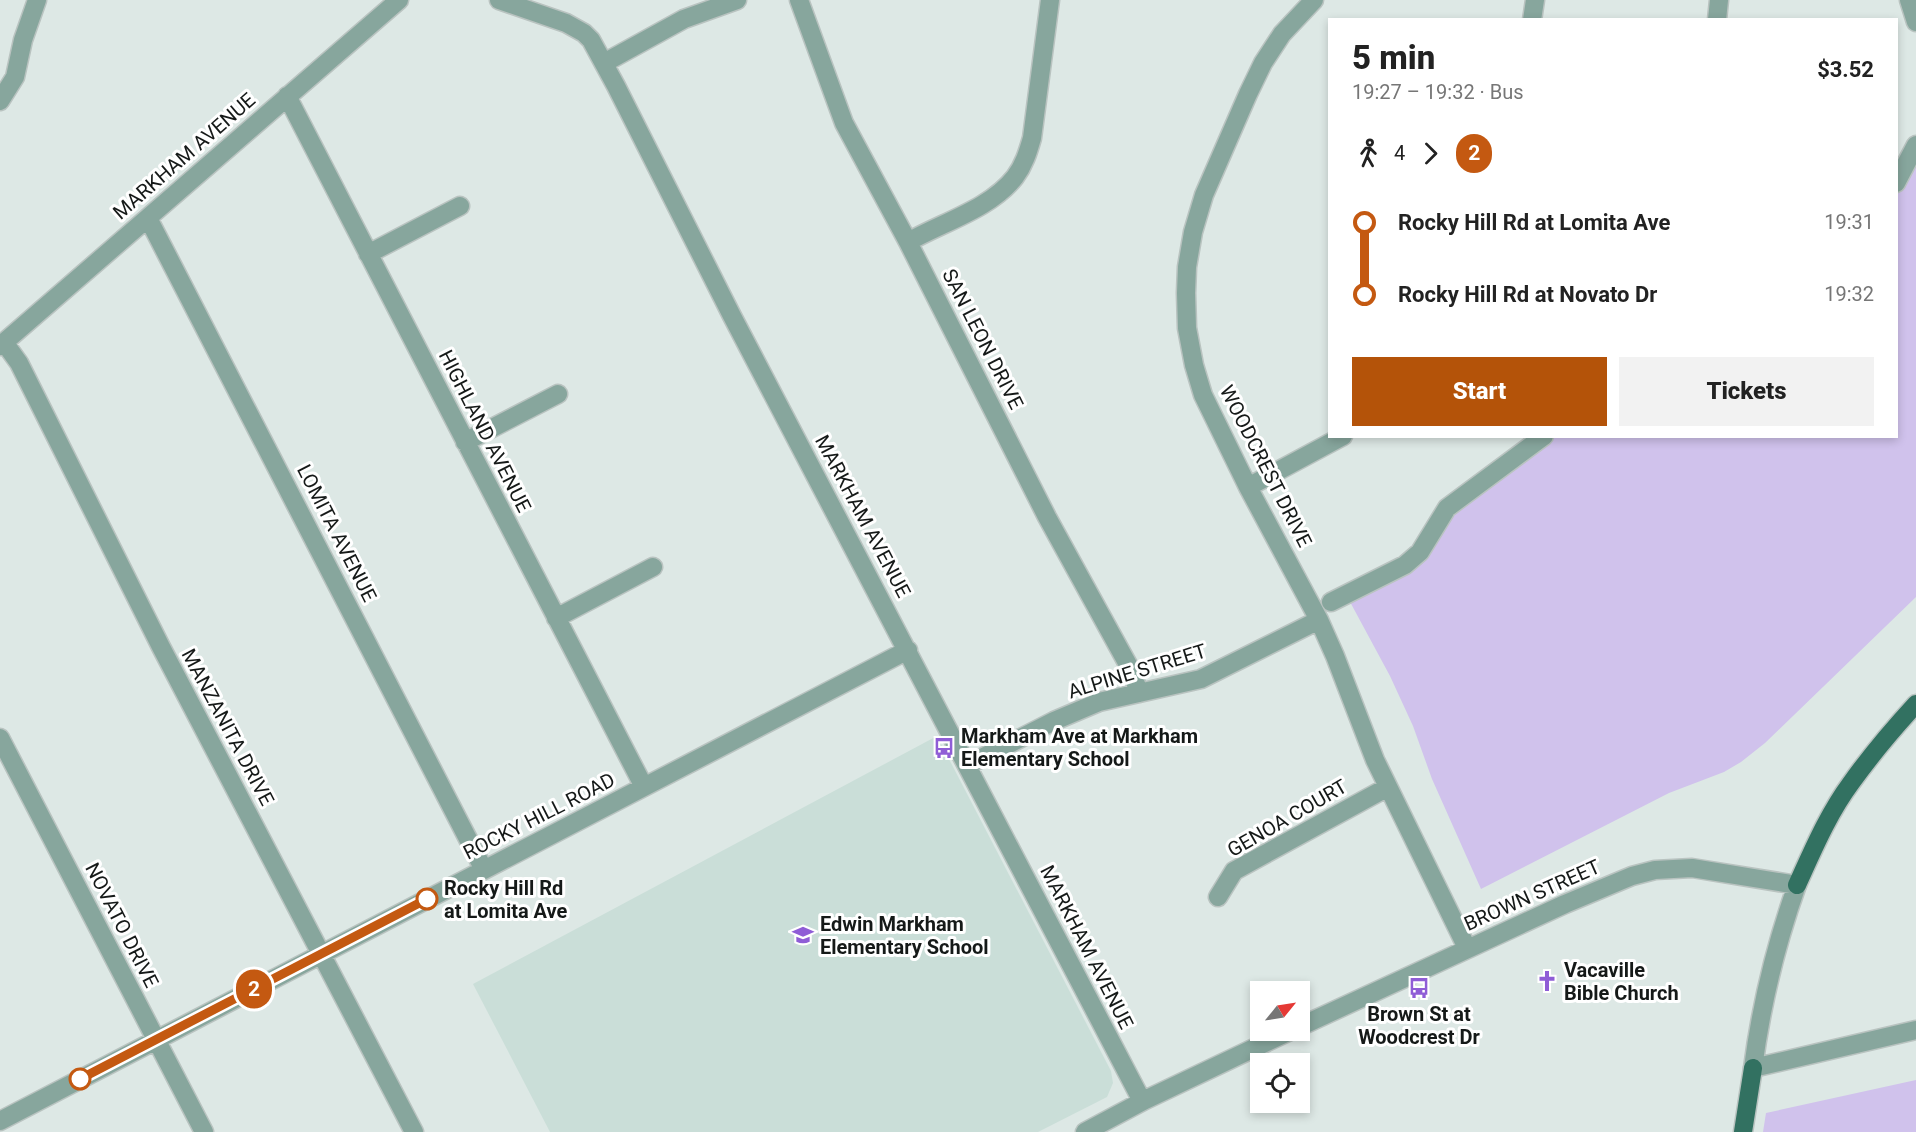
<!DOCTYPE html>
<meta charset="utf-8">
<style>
:root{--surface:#fff;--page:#f2f2f2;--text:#222;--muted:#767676;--accent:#b45309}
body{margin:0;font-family:Roboto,sans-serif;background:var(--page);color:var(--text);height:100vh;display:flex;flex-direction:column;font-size:22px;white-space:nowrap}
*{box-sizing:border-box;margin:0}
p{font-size:20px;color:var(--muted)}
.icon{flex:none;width:33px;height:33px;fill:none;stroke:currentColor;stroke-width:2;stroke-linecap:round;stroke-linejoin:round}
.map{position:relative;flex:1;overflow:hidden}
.sheet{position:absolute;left:1328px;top:18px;width:570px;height:420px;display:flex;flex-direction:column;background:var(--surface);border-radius:0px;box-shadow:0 3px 9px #0003}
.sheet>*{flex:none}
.badge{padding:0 12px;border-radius:20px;font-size:21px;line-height:39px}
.needle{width:39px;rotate:60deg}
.buttons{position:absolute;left:1250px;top:981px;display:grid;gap:12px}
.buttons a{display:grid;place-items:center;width:60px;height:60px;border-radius:0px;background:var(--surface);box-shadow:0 3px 9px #0003;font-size:30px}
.map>.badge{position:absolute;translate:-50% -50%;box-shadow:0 0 0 3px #fff}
.legs{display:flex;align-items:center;gap:9px;height:66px;padding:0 24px;font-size:20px}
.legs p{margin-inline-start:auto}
.summary{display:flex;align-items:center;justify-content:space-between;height:102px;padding:0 24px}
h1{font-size:33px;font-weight:800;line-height:45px}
.primary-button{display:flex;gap:12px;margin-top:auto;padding:12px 24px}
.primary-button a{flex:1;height:69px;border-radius:0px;background:var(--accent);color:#fff;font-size:24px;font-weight:800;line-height:69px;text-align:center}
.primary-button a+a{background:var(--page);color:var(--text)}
ul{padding:0 24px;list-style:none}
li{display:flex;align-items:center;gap:21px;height:72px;font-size:22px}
li i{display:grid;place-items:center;width:9px;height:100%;margin:0 8px;background:currentColor}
li i::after{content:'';width:15px;height:15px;margin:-8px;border:4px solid;border-radius:50%;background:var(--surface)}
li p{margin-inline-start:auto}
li:first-child i{background:linear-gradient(#0000 50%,currentColor 0)}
li:last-child i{background:linear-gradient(currentColor 50%,#0000 0)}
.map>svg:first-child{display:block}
.built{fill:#caded8}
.green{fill:#d0c2ec}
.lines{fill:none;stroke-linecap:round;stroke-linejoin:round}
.minor-casing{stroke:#b9c3c0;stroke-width:21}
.major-casing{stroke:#b9c3c0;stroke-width:21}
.minor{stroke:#87a69d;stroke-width:18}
.major{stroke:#327161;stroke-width:18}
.line-1-casing{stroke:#fff;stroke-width:14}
.line-1{stroke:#c45911;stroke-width:9}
.stop-1-dot{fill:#fff;stroke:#c45911;stroke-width:3}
.labels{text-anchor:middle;stroke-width:6;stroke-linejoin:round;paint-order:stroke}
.street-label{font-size:20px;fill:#151918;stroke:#fff}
.poi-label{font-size:20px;font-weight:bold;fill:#151918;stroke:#fff;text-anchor:start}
.stop-label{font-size:20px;font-weight:bold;fill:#151918;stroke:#fff;text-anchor:start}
</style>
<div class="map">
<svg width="1916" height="1132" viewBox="0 0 1916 1132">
<rect width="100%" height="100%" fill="#dde8e5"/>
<path class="built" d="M937,736L1111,1071L1113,1083L1107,1097L1038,1132H550L473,984Z"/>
<path class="green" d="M1916,161V597L1765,743L1741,762L1724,772L1669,793L1481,889L1432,779L1413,726L1390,676L1349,600L1447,519L1555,437L1896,436V196Z
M1916,1080V1132H1763L1766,1113Z"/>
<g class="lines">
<defs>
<path id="minor" d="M499,0L566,23L584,33L591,40L616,86L732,316L1142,1101
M799,0L844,123L908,242L1047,517L1131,670L1139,693
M1314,0L1282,34L1263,63L1248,94L1204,195L1193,232L1187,267L1186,293L1187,328L1194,365L1203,395L1248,487L1319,620L1335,656L1375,760L1467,948
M1909,0L1916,22
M1532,20L1535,0
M1717,20L1719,0
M604,63L684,19L737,0
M287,96L644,787
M0,101L15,77L23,40L37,0
M1896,183L1916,145
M148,218L484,870
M908,242C943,222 990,209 1015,177C1024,165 1028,152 1032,138L1050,0
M368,254L460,206
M4,342L19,363L161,647L414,1132
M0,346L399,0
M465,442L558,394
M1248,487L1343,436
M1331,602L1405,565L1420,552L1447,508L1544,436
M556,618L653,567
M0,738L204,1132
M968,765L1054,721L1099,702L1201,679L1319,620
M1218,897L1234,871L1388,787
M1299,1027L1565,904L1632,876L1655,870L1692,868L1797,885C1776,944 1761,1006 1753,1068L1916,1030
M0,1121L908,650
M1085,1132L1145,1100L1292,1030"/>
<path id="major" d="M1797,885C1813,850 1828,814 1851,783C1871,755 1893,729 1916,704
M1743,1132L1753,1068"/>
</defs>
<use href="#minor" class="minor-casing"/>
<use href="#major" class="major-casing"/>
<use href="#minor" class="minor"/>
<use href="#major" class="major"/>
</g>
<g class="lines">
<defs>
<path id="line-1" d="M80,1079L427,899"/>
</defs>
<use href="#line-1" class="line-1-casing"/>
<use href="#line-1" class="line-1"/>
</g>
<defs>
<symbol id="bus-bare" viewBox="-9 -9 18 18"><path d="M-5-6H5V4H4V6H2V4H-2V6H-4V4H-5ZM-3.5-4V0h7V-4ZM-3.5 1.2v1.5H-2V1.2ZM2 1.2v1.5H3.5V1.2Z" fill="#8f5dd6" stroke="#fff" stroke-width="2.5" paint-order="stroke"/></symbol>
<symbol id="school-bare" viewBox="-9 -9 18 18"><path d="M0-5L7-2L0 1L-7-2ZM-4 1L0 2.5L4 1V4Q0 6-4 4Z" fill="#8f5dd6" stroke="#fff" stroke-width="2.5" paint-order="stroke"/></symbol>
<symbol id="church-bare" viewBox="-9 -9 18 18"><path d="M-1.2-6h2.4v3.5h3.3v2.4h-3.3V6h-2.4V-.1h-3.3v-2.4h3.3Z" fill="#8f5dd6" stroke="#fff" stroke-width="2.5" paint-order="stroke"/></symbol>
</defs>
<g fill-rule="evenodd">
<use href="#bus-bare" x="929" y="733" width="30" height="30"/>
<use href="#school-bare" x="788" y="920" width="30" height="30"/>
<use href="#church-bare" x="1532" y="966" width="30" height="30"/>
<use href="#bus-bare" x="1404" y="973" width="30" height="30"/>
</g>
<g class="stop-1-dot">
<circle cx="427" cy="899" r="10"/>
<circle cx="80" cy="1079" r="10"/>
</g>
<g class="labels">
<g class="street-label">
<text transform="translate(184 156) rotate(-41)" y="7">MARKHAM AVENUE</text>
<text transform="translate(983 339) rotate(63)" y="7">SAN LEON DRIVE</text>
<text transform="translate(485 431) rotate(63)" y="7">HIGHLAND AVENUE</text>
<text transform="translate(1266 466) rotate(63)" y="7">WOODCREST DRIVE</text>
<text transform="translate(863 516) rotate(62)" y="7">MARKHAM AVENUE</text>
<text transform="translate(337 533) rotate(63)" y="7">LOMITA AVENUE</text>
<text transform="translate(1137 671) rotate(-17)" y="7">ALPINE STREET</text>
<text transform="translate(228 727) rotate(62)" y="7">MANZANITA DRIVE</text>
<text transform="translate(539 816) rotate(-27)" y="7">ROCKY HILL ROAD</text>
<text transform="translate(1287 818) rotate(-30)" y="7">GENOA COURT</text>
<text transform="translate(1532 895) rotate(-24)" y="7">BROWN STREET</text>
<text transform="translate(122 925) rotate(63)" y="7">NOVATO DRIVE</text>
<text transform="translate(1087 947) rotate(63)" y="7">MARKHAM AVENUE</text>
</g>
<g class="poi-label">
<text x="961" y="743">Markham Ave at Markham<tspan x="961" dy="23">Elementary School</tspan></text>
<text x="820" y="931">Edwin Markham<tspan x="820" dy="23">Elementary School</tspan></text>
<text x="1564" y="977">Vacaville<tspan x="1564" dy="23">Bible Church</tspan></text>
<text x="1419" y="1021" text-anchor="middle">Brown St at<tspan x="1419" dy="23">Woodcrest Dr</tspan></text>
</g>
<g class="stop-label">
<text x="444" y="895">Rocky Hill Rd<tspan x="444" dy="23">at Lomita Ave</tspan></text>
</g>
</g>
</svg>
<div class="buttons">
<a><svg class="needle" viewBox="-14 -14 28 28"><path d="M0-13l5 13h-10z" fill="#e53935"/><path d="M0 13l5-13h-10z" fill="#767676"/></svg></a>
<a><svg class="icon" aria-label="locate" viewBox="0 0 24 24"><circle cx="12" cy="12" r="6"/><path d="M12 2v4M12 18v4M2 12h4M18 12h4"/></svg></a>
</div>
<b class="badge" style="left:254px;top:989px;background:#c45911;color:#fff">2</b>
<section class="sheet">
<div class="summary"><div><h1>5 min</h1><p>19:27 – 19:32 · Bus</p></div><b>$3.52</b></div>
<div class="legs"><svg class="icon" aria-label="walk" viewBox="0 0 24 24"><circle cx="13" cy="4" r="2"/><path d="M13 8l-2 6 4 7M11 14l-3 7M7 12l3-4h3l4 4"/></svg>4<svg class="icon" aria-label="forward" viewBox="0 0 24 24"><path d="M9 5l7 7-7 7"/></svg><b class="badge" style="background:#c45911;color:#fff">2</b></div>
<ul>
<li><i style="color:#c45911"></i><b>Rocky Hill Rd at Lomita Ave</b><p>19:31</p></li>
<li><i style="color:#c45911"></i><b>Rocky Hill Rd at Novato Dr</b><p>19:32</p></li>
</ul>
<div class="primary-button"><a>Start</a><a>Tickets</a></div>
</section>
</div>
